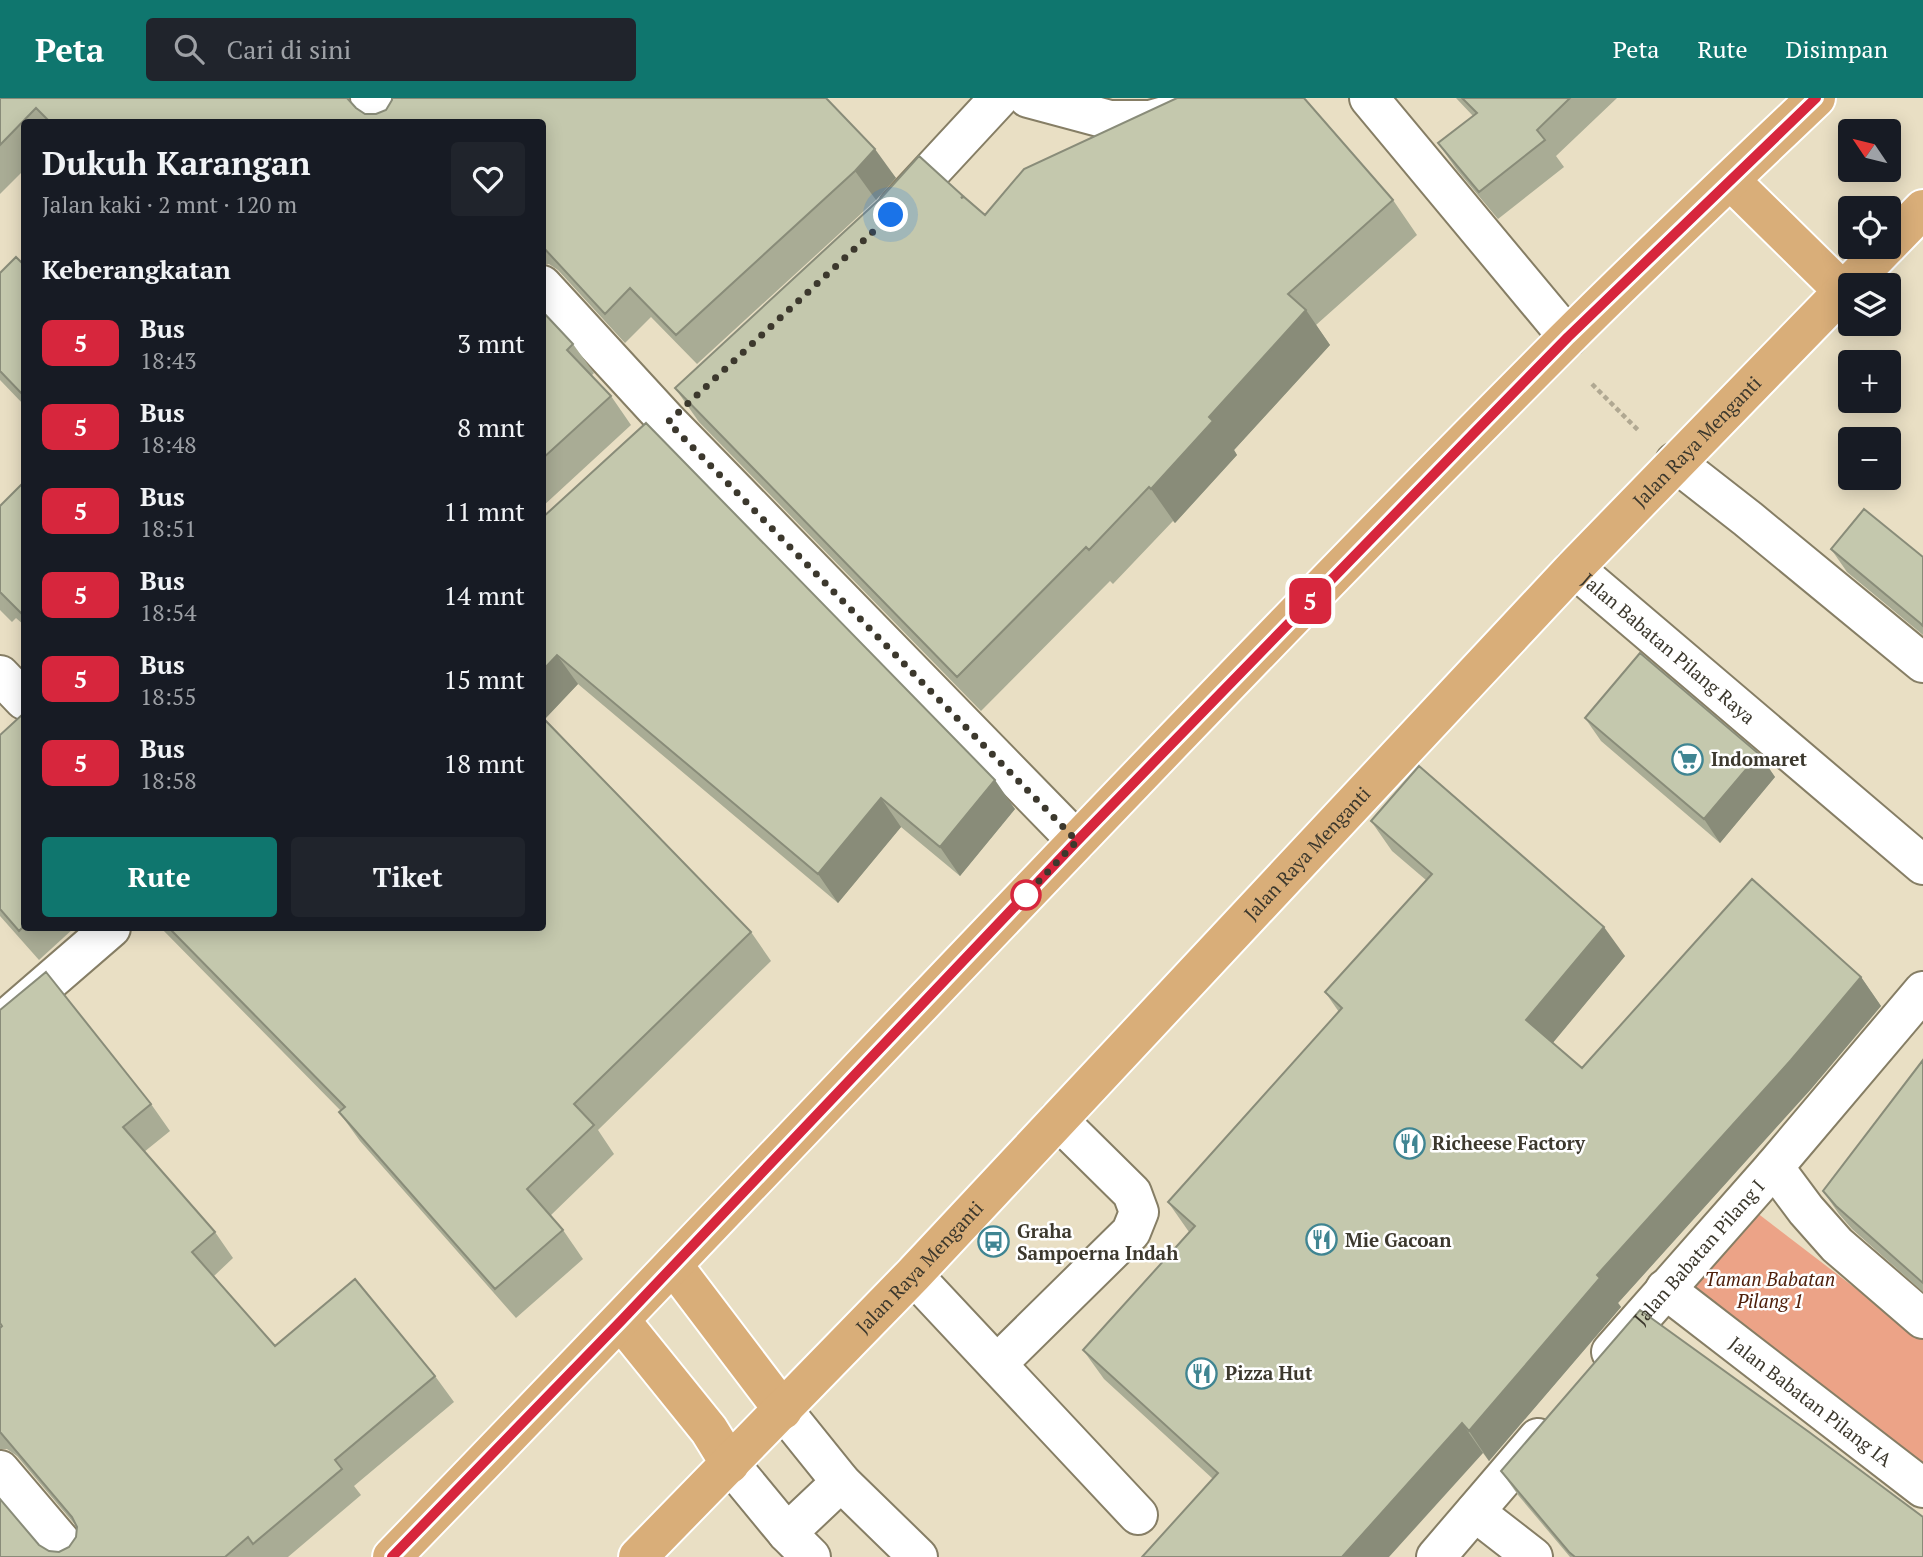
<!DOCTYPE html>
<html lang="id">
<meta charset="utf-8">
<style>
:root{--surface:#171b24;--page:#20242c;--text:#f1f3f6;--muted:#9ea1a6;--accent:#0f766e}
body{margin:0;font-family:"PT Serif",serif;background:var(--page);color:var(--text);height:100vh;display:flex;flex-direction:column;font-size:26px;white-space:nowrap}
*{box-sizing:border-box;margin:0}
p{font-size:23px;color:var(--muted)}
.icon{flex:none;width:38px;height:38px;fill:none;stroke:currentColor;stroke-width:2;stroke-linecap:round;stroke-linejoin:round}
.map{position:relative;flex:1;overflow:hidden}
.panel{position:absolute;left:21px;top:21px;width:525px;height:812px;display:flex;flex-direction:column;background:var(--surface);border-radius:7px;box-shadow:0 4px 18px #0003}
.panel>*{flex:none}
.badge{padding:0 14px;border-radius:10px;font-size:24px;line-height:46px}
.needle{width:46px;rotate:305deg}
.fabs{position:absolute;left:1838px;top:21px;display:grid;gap:14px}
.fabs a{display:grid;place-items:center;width:63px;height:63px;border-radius:7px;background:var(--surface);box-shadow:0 4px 18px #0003;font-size:35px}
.you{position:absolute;width:35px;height:35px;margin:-18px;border:5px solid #fff;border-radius:50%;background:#1a73e8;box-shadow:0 0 0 10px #1a73e833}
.map>.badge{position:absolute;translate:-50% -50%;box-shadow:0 0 0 4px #fff}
h2{padding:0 21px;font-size:26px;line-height:63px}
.round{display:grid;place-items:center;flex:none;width:74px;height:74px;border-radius:7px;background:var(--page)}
.head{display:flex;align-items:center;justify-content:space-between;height:119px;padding:0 21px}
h1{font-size:33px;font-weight:600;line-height:52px}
.button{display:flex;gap:14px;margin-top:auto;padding:14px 21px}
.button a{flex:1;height:80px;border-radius:7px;background:var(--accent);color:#fff;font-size:28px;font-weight:600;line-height:80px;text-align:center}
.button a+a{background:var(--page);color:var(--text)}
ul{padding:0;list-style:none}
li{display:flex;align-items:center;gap:21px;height:84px;padding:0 21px}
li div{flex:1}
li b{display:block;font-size:26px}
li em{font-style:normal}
li .badge{min-width:77px;font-weight:700;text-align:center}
header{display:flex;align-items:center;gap:42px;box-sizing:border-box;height:98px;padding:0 35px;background:var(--accent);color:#fff}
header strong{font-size:33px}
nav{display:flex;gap:38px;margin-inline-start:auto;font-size:24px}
.search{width:490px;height:63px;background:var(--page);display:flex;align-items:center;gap:18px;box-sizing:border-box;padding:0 24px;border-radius:7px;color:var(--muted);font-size:26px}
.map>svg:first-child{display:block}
.green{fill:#eca387}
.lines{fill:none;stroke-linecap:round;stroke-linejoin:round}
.minor-casing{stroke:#867e65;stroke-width:42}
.major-casing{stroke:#fff;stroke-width:42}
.path{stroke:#b0a892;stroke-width:4.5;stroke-dasharray:5 3.5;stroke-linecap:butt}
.minor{stroke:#fff;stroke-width:38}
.major{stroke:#d9ae79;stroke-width:38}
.wall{fill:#a9ac95}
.shaded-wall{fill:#898c79}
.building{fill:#c4c8ad;stroke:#898c79;stroke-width:2}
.line-casing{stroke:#fff;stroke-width:16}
.line{stroke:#d7263d;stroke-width:10}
.walk{stroke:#3c382d;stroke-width:7;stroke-dasharray:0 12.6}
.stop-dot{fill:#fff;stroke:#d7263d;stroke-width:3.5}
.labels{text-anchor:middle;stroke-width:5;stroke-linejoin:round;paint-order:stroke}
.street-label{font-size:19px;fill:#3c382d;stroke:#fff}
.poi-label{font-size:19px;font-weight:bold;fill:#3c382d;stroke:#fff;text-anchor:start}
.park-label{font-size:19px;font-style:italic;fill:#4f200b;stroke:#fff}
</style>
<header>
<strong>Peta</strong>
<div class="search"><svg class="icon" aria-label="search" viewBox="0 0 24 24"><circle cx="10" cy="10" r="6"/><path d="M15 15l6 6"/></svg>Cari di sini</div>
<nav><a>Peta</a><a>Rute</a><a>Disimpan</a></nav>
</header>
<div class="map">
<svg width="1923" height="1459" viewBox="0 0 1923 1459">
<rect width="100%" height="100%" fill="#e9dfc4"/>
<path class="green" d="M1752,1111L1923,1242V1375L1686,1195Z"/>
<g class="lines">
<defs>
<g id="minor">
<path d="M370,0L392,24"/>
<path d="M1028,0L1110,22H1150L1230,0"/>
<path d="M1369,0L1568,239"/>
<path d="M898,109L999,0"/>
<path d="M542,187L668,324L1077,743"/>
<path d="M1675,364L1748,421L1923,565"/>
<path id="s1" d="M1574,470L1923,767"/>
<path d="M0,577L24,602"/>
<path d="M0,926L111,830"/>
<path d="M1774,1069L1806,1112L1837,1147L1923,1221"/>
<path d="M913,1177L1138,1417"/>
<path id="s2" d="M1665,1191L1923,1390"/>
<path id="s3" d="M1611,1254L1774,1069L1923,893"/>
<path d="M997,1266L1131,1134L1139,1114L1132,1095L1058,1022"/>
<path d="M783,1312L841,1384L918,1459"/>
<path d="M730,1366L787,1435L811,1459"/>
<path d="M0,1372L74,1459"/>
<path d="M1475,1414L1533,1459"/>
<path d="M787,1435L841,1384"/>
<path d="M1436,1459L1538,1340"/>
</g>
<g id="major">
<path d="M1731,83L1843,193"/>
<path d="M1888,147L1923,111"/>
<path d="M673,1167L783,1312"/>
<path d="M621,1223L709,1332L730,1366"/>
<path d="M392,1459C784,1055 1167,641 1565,242C1647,160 1732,80 1816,0"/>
<path id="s4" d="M638,1459L913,1177L1574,470L1886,149"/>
</g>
</defs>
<use href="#minor" class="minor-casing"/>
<use href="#major" class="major-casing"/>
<path class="path" d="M1592,286L1640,334"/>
<use href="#minor" class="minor"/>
<use href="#major" class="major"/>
</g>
<path class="wall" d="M0,0H349V2L356,10L365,16H376L826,0L896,80L876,102L697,266L651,219L625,245L558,172L549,166H542V24H24V72L0,96Z
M1456,0H1617L1556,58L1564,69L1498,121L1457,72L1438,45L1473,18Z
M919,58L985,117L1393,102L1417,137L1316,227L1330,247L1234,352L1237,357L1175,425L1173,423L1113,486L1110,483L981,613L699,324L675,290L882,99Z
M24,167V307L0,282V175Z
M542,213L573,246L594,275L591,278L611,298L631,327L542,409Z
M24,384V527L16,520L12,524L0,512V408Z
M542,420L1015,711L960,778L901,729L838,805L578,586L545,621L751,834L771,863L598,1032L614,1056L550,1118L563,1132L583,1161L516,1220L360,1043L339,1014L341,1013L161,830H542Z
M1831,451L1923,459V537L1847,474Z
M24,615V830H74L39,862L0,818V637Z
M1585,620L1759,656L1775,679L1720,745L1601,643Z
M1371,723L1625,858L1552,945L1582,970L1861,879L1881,908L1811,991L1618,1205L1621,1209L1489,1363L1483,1355L1213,1381L1104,1281L1083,1252L1189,1134L1168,1104L1339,914L1325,894L1426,782L1392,753Z
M0,912L151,1006L170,1033L144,1054L215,1134L233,1160L214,1178L275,1248L435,1278L454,1304L354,1388L361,1397L288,1459H0L39,1447L49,1453L59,1454L69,1449L76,1439L77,1429L17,1358L7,1351H0Z
M1923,962V1194L1852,1131L1839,1116L1823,1093Z
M1501,1373L1923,1459H1570L1518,1397Z"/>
<path class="shaded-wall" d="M875,51L896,80L876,102L855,73Z
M1306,212L1330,247L1234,352L1237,357L1175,425L1151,391L1209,319Z
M557,557L578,586L542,624V573Z
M1759,656L1775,679L1720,745L1704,721Z
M995,682L1015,711L960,778L940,749Z
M881,700L901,729L838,805L818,776Z
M1604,829L1625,858L1547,952L1526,922Z
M1861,879L1881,908L1811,991L1618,1205L1621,1209L1489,1363L1469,1333L1597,1177Z
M1462,1325L1483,1355L1389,1459H1342Z"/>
<path class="building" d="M0,0H347L356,10L365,16H376L386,12L392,2V0H826L875,51L855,73L676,237L630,190L605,216L542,148V24H50L36,10L0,47Z
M1177,0H1304L1393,102L1288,196L1306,212L1209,319L1213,323L1151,391L1149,389L1089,452L1086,449L957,579L675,290L882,99L919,58L963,98L961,100L964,99L985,117L1024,71Z
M1462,0H1570L1537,32L1545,42L1479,94L1438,45L1477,15Z
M16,159L24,167V298L0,273V175Z
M542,213L573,246L567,252L611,298L542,361Z
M646,325L995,682L940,749L881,700L818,776L557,557L542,573V420Z
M24,384V518L0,494V408Z
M1864,411L1923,459V528L1920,525L1831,451Z
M1640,555L1759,656L1704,721L1585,620Z
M24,615V828L19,833L0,811V637Z
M542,619L751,834L574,1006L594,1027L527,1091L563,1132L495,1191L339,1014L345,1009L169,830H542Z
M1419,668L1604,829L1526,922L1582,970L1752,781L1861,879L1791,962L1597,1177L1600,1180L1469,1333L1462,1325L1342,1459H1142L1218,1375L1083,1252L1195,1128L1168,1104L1342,910L1325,894L1432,776L1371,723Z
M46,874L151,1006L123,1029L215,1134L192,1154L275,1248L355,1181L435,1278L335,1362L342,1371L253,1446L248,1439L225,1459H0V1401L39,1447L49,1453L59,1454L69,1449L76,1439L77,1429L72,1419L0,1334V1230L2,1228L0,1225V912Z
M1923,962V1185L1836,1108L1823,1093Z
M1640,1212L1809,1334L1923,1419V1459H1575L1569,1454L1501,1373Z"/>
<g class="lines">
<defs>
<path id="line" d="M392,1459L621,1223L1077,743L1475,334L1568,239L1816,0"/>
</defs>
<use href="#line" class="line-casing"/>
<use href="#line" class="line"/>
<path class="walk" d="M891,117L668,324L1077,743L1019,804L1026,797"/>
</g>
<defs>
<symbol id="supermarket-ring" viewBox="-11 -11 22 22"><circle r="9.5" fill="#fff" stroke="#408592" stroke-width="1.5"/><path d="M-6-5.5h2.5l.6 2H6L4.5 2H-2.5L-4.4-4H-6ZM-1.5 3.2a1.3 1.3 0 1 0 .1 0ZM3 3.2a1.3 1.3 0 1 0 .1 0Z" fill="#408592"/></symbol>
<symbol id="restaurant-ring" viewBox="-11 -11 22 22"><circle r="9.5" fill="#fff" stroke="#408592" stroke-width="1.5"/><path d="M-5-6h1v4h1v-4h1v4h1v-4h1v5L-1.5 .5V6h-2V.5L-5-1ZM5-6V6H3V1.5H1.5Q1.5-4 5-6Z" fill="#408592"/></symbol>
<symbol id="bus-ring" viewBox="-11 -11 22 22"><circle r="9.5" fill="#fff" stroke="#408592" stroke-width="1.5"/><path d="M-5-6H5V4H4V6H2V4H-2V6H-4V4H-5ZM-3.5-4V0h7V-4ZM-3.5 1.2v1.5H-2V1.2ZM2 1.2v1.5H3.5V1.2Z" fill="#408592"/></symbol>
</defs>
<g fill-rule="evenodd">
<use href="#supermarket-ring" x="1670" y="644" width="35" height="35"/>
<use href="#restaurant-ring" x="1392" y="1028" width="35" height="35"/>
<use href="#restaurant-ring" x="1304" y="1124" width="35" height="35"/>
<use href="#bus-ring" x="976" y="1126" width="35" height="35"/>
<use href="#restaurant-ring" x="1184" y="1258" width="35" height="35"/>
</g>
<circle class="stop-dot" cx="1026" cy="797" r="14"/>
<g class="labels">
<g class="street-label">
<text dy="7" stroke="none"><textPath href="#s4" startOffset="1538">Jalan Raya Menganti</textPath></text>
<text dy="7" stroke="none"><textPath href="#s1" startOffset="124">Jalan Babatan Pilang Raya</textPath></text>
<text dy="7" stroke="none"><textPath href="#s4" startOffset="971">Jalan Raya Menganti</textPath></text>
<text dy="7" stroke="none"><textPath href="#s3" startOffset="133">Jalan Babatan Pilang I</textPath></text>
<text dy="7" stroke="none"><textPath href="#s4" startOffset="404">Jalan Raya Menganti</textPath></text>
<text dy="7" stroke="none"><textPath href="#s2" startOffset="184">Jalan Babatan Pilang IA</textPath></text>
</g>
<g class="poi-label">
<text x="1711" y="668">Indomaret</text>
<text x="1432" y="1052">Richeese Factory</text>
<text x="1017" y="1140">Graha<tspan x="1017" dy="22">Sampoerna Indah</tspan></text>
<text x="1345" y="1149">Mie Gacoan</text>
<text x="1225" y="1282">Pizza Hut</text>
</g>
<g class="park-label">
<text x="1770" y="1188">Taman Babatan<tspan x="1770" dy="22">Pilang 1</tspan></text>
</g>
</g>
</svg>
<div class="fabs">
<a><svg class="needle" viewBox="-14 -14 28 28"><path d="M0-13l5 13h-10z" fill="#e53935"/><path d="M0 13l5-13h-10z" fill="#9ea1a6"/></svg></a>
<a><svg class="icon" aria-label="locate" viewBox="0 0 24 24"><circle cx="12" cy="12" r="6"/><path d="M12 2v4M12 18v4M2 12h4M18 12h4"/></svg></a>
<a><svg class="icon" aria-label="layers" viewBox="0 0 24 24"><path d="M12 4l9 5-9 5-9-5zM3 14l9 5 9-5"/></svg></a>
<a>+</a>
<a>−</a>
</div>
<div class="you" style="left:891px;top:117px"></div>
<b class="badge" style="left:1310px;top:503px;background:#d7263d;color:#fff">5</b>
<section class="panel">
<div class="head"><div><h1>Dukuh Karangan</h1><p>Jalan kaki · 2 mnt · 120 m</p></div><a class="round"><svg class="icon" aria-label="heart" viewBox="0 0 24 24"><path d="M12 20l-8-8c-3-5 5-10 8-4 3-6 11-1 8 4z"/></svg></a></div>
<h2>Keberangkatan</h2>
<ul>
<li><span class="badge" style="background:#d7263d;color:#fff">5</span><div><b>Bus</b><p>18:43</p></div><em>3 mnt</em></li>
<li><span class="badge" style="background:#d7263d;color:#fff">5</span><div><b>Bus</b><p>18:48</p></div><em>8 mnt</em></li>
<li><span class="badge" style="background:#d7263d;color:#fff">5</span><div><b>Bus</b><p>18:51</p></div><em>11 mnt</em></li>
<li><span class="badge" style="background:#d7263d;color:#fff">5</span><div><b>Bus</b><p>18:54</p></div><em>14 mnt</em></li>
<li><span class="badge" style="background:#d7263d;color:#fff">5</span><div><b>Bus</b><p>18:55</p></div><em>15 mnt</em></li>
<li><span class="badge" style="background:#d7263d;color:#fff">5</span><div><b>Bus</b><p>18:58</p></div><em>18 mnt</em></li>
</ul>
<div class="button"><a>Rute</a><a>Tiket</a></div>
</section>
</div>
